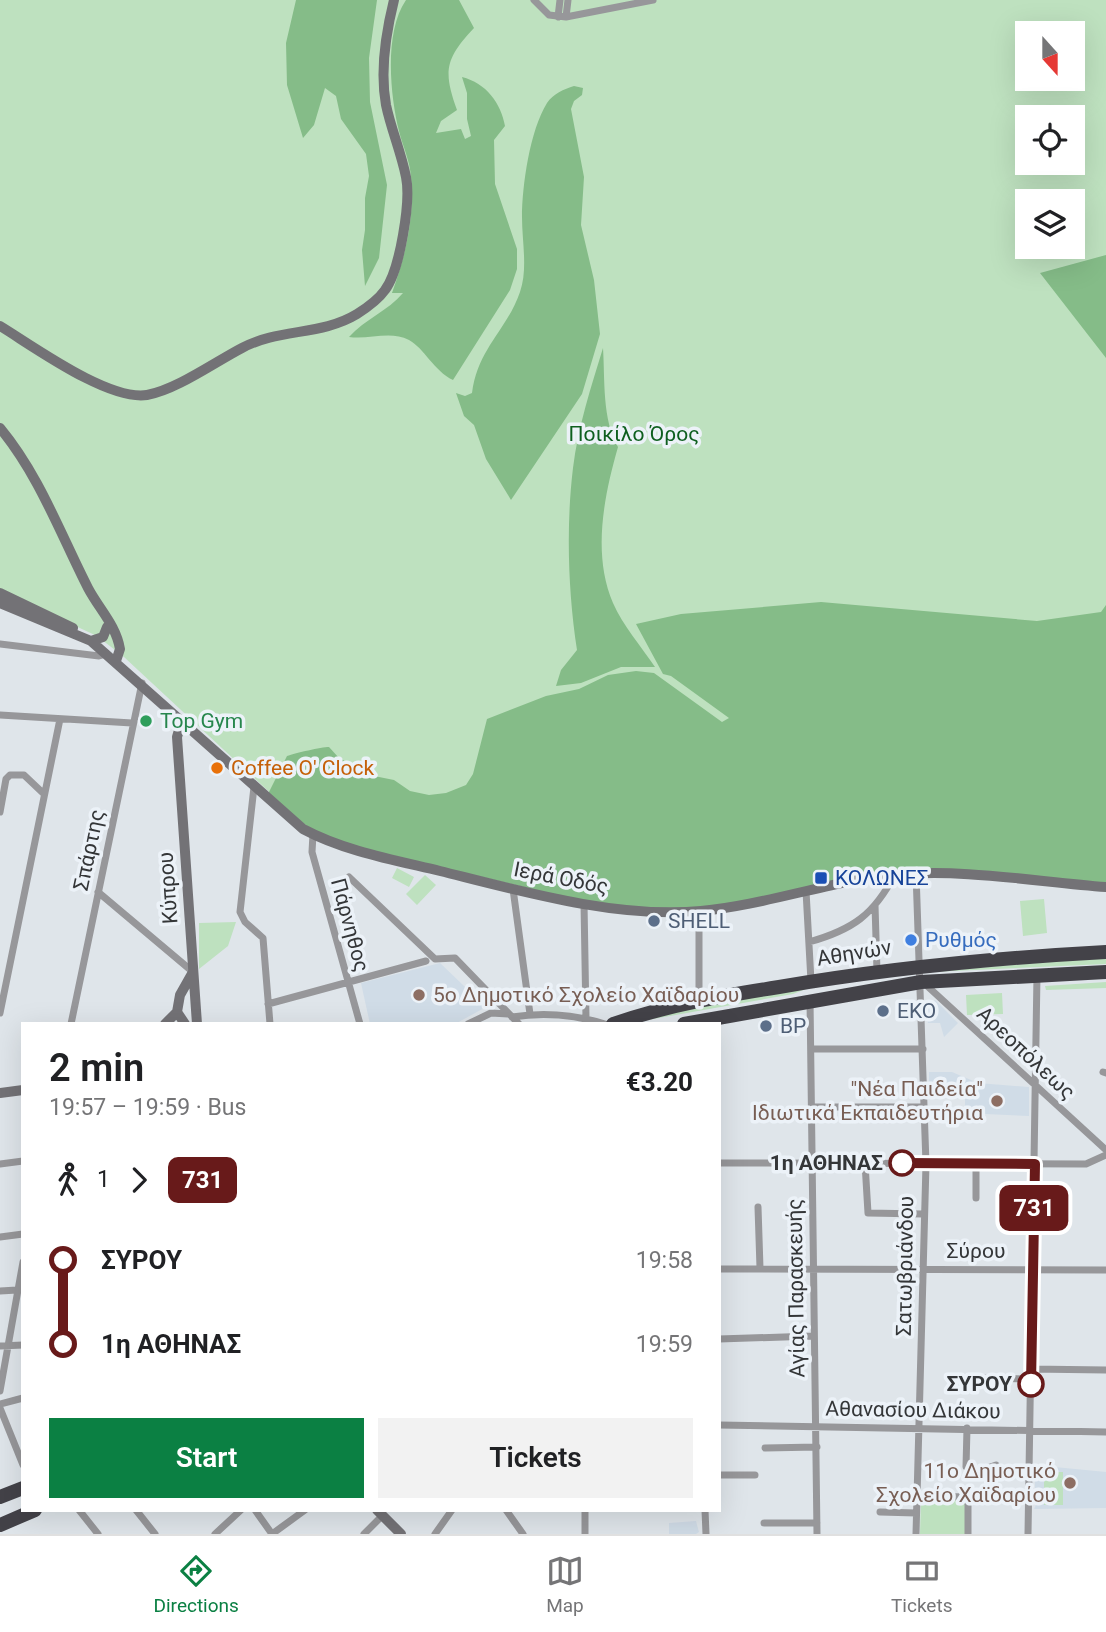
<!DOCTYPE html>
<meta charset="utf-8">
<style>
:root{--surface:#fff;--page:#f2f2f2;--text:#202124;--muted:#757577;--line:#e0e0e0;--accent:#0b8043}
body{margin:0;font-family:Roboto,sans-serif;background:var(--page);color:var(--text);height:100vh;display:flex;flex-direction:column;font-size:26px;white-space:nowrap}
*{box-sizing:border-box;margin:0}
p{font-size:23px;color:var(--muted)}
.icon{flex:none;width:38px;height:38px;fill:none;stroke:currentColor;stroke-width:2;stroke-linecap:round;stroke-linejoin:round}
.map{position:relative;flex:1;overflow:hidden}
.side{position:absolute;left:21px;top:1022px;width:700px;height:490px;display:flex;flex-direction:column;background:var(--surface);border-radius:0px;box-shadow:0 7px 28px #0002}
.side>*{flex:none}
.badge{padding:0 14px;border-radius:10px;font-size:24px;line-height:46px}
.needle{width:46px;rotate:159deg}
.buttons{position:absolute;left:1015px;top:21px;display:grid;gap:14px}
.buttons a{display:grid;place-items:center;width:70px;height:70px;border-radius:0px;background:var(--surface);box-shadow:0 7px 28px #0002;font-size:35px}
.map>.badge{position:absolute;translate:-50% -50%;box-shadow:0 0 0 4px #fff}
.legs{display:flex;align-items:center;gap:10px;height:77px;padding:0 28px;font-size:23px}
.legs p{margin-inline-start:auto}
.head{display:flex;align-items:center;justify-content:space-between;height:119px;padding:0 28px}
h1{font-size:38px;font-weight:600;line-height:52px}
.button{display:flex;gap:14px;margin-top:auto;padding:14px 28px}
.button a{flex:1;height:80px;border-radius:0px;background:var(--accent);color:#fff;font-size:28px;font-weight:600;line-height:80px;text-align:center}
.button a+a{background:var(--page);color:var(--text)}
ul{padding:0 28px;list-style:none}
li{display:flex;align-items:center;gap:24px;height:84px;font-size:26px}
li i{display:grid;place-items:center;width:10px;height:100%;margin:0 9px;background:currentColor}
li i::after{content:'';width:18px;height:18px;margin:-9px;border:5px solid;border-radius:50%;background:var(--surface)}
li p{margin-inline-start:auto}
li:first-child i{background:linear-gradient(#0000 50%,currentColor 0)}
li:last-child i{background:linear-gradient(currentColor 50%,#0000 0)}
.tabs{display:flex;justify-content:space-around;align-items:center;height:98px;border-top:2px solid var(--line);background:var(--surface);font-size:19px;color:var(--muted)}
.tabs a{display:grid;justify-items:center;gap:4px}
.tabs .current{color:var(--accent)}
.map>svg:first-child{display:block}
.built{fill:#d0dce7}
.green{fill:#bee1bf;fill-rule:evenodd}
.forest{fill:#85bc88}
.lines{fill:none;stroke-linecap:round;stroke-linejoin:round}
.street{stroke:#97979a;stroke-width:7}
.secondary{stroke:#737276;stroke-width:10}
.highway{stroke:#434248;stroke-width:14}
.line-1-casing{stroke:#fff;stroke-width:16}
.line-1{stroke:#681a1a;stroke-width:10}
.leisure-dot{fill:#2e9e5b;stroke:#ecf2f8;stroke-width:2.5}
.food-dot{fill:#e8710a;stroke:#ecf2f8;stroke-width:2.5}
.transit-dot{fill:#1a4fb4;stroke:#ecf2f8;stroke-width:2.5}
.service-dot{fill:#5c6f8a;stroke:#ecf2f8;stroke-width:2.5}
.shop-dot{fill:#3f7fe0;stroke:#ecf2f8;stroke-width:2.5}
.education-dot{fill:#8d6e63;stroke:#ecf2f8;stroke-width:2.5}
.stop-1-dot{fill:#fff;stroke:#681a1a;stroke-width:3.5}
.labels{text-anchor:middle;stroke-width:7;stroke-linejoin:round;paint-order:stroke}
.park-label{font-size:21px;fill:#0e5f1f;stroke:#ecf2f8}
.leisure-label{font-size:21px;fill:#27864d;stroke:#ecf2f8;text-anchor:start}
.food-label{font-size:21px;fill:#c56008;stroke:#ecf2f8;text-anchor:start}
.street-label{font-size:21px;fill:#343638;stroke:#ecf2f8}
.transit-label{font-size:21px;fill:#164399;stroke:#ecf2f8;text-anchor:start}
.service-label{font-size:21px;fill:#4e5e75;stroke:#ecf2f8;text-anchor:start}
.shop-label{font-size:21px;fill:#366cbe;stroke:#ecf2f8;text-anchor:start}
.education-label{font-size:21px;fill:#785e54;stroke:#ecf2f8;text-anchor:end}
.stop-label{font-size:21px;font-weight:bold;fill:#343638;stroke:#ecf2f8;text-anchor:end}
</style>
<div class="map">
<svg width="1106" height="1534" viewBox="0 0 1106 1534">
<rect width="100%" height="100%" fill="#dfe5ea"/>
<path class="built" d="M440,963L486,1007L455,1024H370L361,983Z
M935,1000L958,1023L944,1037L940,1023H928L925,1010Z
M929,1072H952L978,1083L1029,1087V1116L985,1114V1109H965V1093L929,1092Z
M1034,1465L1106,1472V1508L1034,1509L1036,1505Z
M696,1521L699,1532L696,1534H669V1523Z"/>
<path class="green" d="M0,0H1106V883L309,829L124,657L97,636L0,591ZM1027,33H1073V79H1027ZM1027,117H1073V163H1027ZM1027,201H1073V247H1027Z
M397,868L414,877L409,887L392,878Z
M425,875L436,885L417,905L406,894Z
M1044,899L1047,933L1023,936L1020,901Z
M236,922L228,946L199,969V923Z
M1106,957V964L931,972Z
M1106,982V988L1046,990L1045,986Z
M811,987L793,994L625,1024L655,1014Z
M1002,993L1003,1014L967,1015L966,995Z
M1044,1472H1063V1505H1044Z
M921,1499H966V1534H920Z"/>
<path class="forest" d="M296,0H377L369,58L370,102L387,185L379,258L365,286L362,250L365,230V198L369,176L366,154L341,119L336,96L325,88L314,125L303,138L287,85L286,43Z
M406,0H459L474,28C445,59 443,71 457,110L441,121L436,133L461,129L465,139L471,136L467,119V93L462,77C486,83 501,103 505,126L494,140L495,184L517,249V269L510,290L453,380C434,371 424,348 409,340C390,330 369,340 349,337C365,319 388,311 403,293H392C405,257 415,216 411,177C410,161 403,147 399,131C390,95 384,32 406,0Z
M574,86L583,88L582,95L574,101L571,109L584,177L581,225L594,280L600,334L582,394L511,500L486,459L474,425L464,416L456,393L465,396L472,393C478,348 507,330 520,292C528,269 522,242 522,217C522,186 530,130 547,103C553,94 564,89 574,86Z
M1106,255V358L1040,273Z
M603,348C605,379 602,420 618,447C604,496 592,554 613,603C623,626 641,646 655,667H621L581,683L556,686L561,670L577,650C568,592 566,526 573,468C578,427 591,387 603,348Z
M821,602L1037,621L1101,612L1106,605V887L916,873L699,911L607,907L328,840L266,798L287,756C296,753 321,747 329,747L339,758L374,776L394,780L410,791L429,795L446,793L466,785L473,774L487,719L546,696L579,689L608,675L636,671L654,673L722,722L729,718L671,676L663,674L636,624L681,614Z"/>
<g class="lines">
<path class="street" d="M534,0L549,15L566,17L653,0
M558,17L560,0
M566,17L568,0
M0,644L99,656L106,654
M0,715L132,723
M254,787L240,912L245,922L263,938L270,1024
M0,812L6,779L10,775H24L44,794
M313,834L312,852L360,1024
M349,877L435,959L455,958L519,1024
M513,889L530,1014
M806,891L811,981
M98,892L193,972
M584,903L586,1018
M875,905L877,972
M699,911V1001
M809,942C852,930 874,915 895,874
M925,984L1106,1150
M810,1000L817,1534
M268,1004L426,961
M0,1013L60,719
M512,1017C543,1012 576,1015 605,1024
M71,1024L142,683
M468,1024L491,1013L508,1014
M811,1049H923
M1103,1072L1106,1073
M812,1107H923
M719,1163L1086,1164L1106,1155
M865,1163L868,1213L923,1214
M0,1164L23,1161
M976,1198V1163
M758,1207L760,1268
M0,1237L23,1234
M719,1269L1106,1270
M0,1291L17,1290
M719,1339L813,1336
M0,1346L23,1345
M1031,1369L1106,1370
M978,1378L1031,1379
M0,1391L23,1262
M0,1404L23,1398
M0,1408L23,1465
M719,1425L1106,1432
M967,1428L966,1467L976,1472L996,1465
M765,1448L817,1447
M719,1475H755
M917,1496L968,1497V1534
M79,1510L98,1534
M136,1510L155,1534
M255,1510L272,1534
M506,1510L523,1534
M705,1510L706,1534
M880,1512L916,1513
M764,1523H817
M215,1534L241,1510
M272,1534L305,1510
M364,1534L382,1516
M435,1534L452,1510
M585,1534V1510
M916,1534L926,1164L916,873
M1028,1534L1037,975"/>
<path class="secondary" d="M0,326C33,346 108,401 147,395C176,390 215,362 242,348C279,328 321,336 357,314C368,307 378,300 385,290C400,270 411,201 406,177C401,152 391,129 386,105C380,72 386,32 394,0
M0,428C39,475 60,533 88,588C99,609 116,625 120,649L116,661
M0,593L73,628
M0,603L91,641L303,829C344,851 394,860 440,871C520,891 618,919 701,911C766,905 829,881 894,875C961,868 1038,882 1106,887
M91,641L103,637L107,627
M182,720L177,737L197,1024
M165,1024L177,1012
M185,1024L177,1012L180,995L193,972
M0,1093L23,1090
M377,1510L401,1534"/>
<path class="highway" d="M613,1024C667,1005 723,996 779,987C889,968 995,958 1106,952
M684,1024L921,982L1106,972
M0,1497L23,1488
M0,1525L35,1510"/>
</g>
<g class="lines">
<defs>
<path id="line-1" d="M902,1163L1035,1164L1031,1384"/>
</defs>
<use href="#line-1" class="line-1-casing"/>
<use href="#line-1" class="line-1"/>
</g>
<circle class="leisure-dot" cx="146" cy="721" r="7"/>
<circle class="food-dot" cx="217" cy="768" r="7"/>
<rect class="transit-dot" x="814" y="871" width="14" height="14" rx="3.5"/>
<g class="service-dot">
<circle cx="654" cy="921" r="7"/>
<circle cx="883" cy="1011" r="7"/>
<circle cx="766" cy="1026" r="7"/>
</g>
<circle class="shop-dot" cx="911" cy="940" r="7"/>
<g class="education-dot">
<circle cx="419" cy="995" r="7"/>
<circle cx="997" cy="1101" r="7"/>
<circle cx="1070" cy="1483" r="7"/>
</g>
<g class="stop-1-dot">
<circle cx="902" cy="1163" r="12"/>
<circle cx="1031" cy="1384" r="12"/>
</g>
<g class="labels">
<g class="park-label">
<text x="634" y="441">Ποικίλο Όρος</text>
</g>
<g class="leisure-label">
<text x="160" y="728">Top Gym</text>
</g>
<g class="food-label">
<text x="231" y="775">Coffee O' Clock</text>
</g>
<g class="street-label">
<text transform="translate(89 850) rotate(-78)" y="7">Σπάρτης</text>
<text transform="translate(561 878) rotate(11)" y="7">Ιερά Οδός</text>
<text transform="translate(168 888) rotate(-94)" y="7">Κύπρου</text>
<text transform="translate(350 925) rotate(75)" y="7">Πάρνηθος</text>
<text transform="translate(854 953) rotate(-9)" y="7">Αθηνών</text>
<text transform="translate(1026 1053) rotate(43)" y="7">Αρεοπόλεως</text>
<text x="976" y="1258">Σύρου</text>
<text transform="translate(905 1266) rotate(-89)" y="7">Σατωβριάνδου</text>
<text transform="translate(796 1288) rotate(-91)" y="7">Αγίας Παρασκευής</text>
<text transform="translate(913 1410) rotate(1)" y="7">Αθανασίου Διάκου</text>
</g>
<g class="transit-label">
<text x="835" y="885">ΚΟΛΩΝΕΣ</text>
</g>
<g class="service-label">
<text x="668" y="928">SHELL</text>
<text x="897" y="1018">EKO</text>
<text x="780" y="1033">BP</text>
</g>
<g class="shop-label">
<text x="925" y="947">Ρυθμός</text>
</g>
<g class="education-label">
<text x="433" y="1002" text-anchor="start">5ο Δημοτικό Σχολείο Χαϊδαρίου</text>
<text x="983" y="1096">"Νέα Παιδεία"<tspan x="983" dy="24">Ιδιωτικά Εκπαιδευτήρια</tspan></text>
<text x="1056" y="1478">11ο Δημοτικό<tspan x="1056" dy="24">Σχολείο Χαϊδαρίου</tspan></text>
</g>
<g class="stop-label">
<text x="883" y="1170">1η ΑΘΗΝΑΣ</text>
<text x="1012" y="1391">ΣΥΡΟΥ</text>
</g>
</g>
</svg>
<div class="buttons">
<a><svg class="needle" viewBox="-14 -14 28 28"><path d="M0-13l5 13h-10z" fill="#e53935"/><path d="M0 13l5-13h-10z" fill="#757577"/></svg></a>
<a><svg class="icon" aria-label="locate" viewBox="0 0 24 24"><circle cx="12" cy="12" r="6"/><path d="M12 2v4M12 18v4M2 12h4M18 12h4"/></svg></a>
<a><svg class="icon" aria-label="layers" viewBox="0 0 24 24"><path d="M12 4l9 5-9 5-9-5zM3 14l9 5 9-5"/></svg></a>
</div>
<b class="badge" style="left:1034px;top:1208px;background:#681a1a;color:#fff">731</b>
<section class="side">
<div class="head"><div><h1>2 min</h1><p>19:57 – 19:59 · Bus</p></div><b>€3.20</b></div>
<div class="legs"><svg class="icon" aria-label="walk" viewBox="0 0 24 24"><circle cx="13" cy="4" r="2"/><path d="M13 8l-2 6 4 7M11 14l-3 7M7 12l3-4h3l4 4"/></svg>1<svg class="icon" aria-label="forward" viewBox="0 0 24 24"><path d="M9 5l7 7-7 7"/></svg><b class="badge" style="background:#681a1a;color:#fff">731</b></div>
<ul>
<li><i style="color:#681a1a"></i><b>ΣΥΡΟΥ</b><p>19:58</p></li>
<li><i style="color:#681a1a"></i><b>1η ΑΘΗΝΑΣ</b><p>19:59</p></li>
</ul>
<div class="button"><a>Start</a><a>Tickets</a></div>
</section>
</div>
<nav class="tabs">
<a class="current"><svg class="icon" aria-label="directions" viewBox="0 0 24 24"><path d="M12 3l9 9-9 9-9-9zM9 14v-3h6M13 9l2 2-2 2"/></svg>Directions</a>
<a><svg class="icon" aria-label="map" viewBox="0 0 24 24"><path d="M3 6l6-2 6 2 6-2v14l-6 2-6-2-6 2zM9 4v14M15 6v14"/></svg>Map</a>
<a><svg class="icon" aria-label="tickets" viewBox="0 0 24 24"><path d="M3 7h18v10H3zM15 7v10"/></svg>Tickets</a>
</nav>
